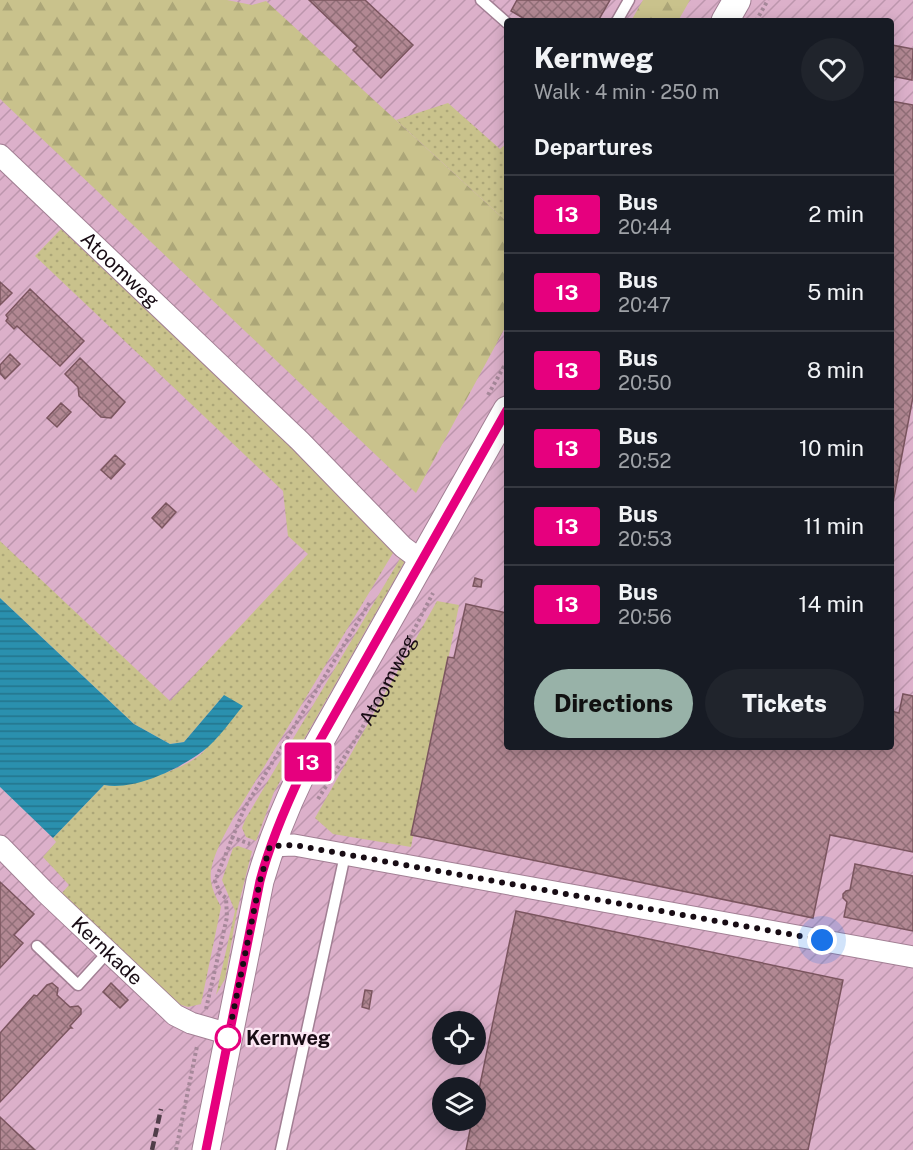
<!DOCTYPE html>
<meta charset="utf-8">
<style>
:root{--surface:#171b24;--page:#20242c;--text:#f1f3f6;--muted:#9ea1a6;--line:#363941;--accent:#98b2a8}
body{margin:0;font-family:"Public Sans",sans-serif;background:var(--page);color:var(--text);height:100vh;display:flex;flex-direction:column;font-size:22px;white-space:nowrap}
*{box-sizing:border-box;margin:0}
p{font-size:20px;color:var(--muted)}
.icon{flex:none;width:33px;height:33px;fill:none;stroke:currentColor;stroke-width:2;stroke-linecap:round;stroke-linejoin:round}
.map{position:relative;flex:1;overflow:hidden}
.panel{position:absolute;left:504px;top:18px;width:390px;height:732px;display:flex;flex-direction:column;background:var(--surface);border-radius:6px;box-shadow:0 3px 15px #0003}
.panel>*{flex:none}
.badge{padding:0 12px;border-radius:4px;font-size:21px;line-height:39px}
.controls{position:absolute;left:432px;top:1011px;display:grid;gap:12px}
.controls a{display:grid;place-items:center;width:54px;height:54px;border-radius:50%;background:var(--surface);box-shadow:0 3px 15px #0003;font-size:30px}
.you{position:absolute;width:30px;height:30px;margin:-15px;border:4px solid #fff;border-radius:50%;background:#1a73e8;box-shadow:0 0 0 9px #1a73e833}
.map>.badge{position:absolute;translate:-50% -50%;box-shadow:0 0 0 3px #fff}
h2{padding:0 30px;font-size:22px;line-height:54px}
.round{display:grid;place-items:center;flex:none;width:63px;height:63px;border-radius:32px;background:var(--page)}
.summary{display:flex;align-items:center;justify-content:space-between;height:102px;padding:0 30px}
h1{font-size:28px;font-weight:800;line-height:45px}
.button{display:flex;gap:12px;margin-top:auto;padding:12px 30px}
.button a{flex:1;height:69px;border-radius:36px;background:var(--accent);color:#111;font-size:24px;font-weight:800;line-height:69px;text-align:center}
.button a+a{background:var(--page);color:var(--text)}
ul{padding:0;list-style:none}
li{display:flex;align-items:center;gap:18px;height:78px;padding:0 30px;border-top:2px solid var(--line)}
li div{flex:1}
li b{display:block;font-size:22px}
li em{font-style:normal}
li .badge{min-width:66px;font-weight:700;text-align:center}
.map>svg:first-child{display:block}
.industrial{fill:url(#industrial-furrows);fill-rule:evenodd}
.grass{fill:url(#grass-dots)}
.forest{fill:url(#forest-firs)}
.water{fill:url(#water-rules)}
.building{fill:url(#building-cross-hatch);stroke:#7b555f;stroke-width:1.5}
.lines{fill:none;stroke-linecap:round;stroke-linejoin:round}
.service-casing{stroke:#a27f94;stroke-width:13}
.minor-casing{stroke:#a27f94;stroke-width:23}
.tertiary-casing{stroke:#a27f94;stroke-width:29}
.path{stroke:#a6889a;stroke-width:4;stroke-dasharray:3 3;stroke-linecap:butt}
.service{stroke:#fff;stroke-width:10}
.minor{stroke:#fff;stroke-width:21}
.tertiary{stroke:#fff;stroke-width:27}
.rail{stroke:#503d49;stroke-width:4.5;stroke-dasharray:9 4.5;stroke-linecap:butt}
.line-casing{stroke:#fff;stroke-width:14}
.line{stroke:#e6007e;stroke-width:9}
.walk{stroke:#180c14;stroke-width:6;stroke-dasharray:0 10.8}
.stop-dot{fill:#fff;stroke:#e6007e;stroke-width:3}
.labels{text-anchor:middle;stroke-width:4.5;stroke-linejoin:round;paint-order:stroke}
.street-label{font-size:20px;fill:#180c14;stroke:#fce8f4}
.stop-label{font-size:20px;font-weight:bold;fill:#180c14;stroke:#fce8f4;text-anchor:start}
</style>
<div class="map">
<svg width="913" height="1150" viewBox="0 0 913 1150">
<defs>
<pattern id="industrial-furrows" width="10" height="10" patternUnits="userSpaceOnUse" patternTransform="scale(1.5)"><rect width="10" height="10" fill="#dcb0ca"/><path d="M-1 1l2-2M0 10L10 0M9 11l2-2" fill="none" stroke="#bc96ad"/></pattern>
<pattern id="grass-dots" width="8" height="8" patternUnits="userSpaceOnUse" patternTransform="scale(1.5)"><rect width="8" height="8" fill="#c9c28c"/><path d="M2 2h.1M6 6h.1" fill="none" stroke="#aca678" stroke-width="1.8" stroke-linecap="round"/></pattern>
<pattern id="forest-firs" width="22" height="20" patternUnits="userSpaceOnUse" patternTransform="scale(1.5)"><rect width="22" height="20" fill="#c9c28c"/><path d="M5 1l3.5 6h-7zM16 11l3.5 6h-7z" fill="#aca678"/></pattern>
<pattern id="water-rules" width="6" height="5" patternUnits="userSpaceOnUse" patternTransform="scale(1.5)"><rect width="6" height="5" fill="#2a90ae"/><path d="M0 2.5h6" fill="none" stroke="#23748c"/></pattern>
<pattern id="building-cross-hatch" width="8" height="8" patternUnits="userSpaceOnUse" patternTransform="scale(1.5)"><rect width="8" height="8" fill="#b28893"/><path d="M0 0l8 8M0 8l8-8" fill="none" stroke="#906e77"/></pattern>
</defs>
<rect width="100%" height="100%" fill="#e8c1d8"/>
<path class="industrial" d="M0,0H913V1150H0V787L54,838L184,742L0,598ZM507,21H891V747H507ZM442,1022H476V1054H442ZM442,1088H476V1120H442Z"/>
<path class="grass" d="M448,103L500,149L507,143V222L396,120Z
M61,229L284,439L396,548L235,815C226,832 208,862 211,881C212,890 217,899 221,907L201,1004L188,1007L178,1004L61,894L69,885L43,857L56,842L53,838L104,785C125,789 196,767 206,748C214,733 218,712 224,695L184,742L170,744L134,724L0,598V541L170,701L308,554L288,536L283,491L35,256Z
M404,552L408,556L274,792L256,841L246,837L242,828L246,818Z
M437,601L459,605L411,847L333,834L315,818Z
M238,846L252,851L237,911L225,979L216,995L235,911L222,880L233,848Z"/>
<path class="forest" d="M0,0H227L252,5L266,1L507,222V324L416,493L0,99Z
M643,0H690L678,21H631Z"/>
<path class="water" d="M0,598L134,724L170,744L184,742L224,695L243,706C231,720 218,740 203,751C179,769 134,791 104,785L53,838L0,787Z"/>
<path class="building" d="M309,0H365L413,45L381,78L353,50L357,46Z
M517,0H610L598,21H528L511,11Z
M892,45L913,49L912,80L891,76Z
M891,101L913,105V397L891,513Z
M0,282L12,293L0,305Z
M30,289L84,341L60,366L17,326L14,329L6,321L8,318L6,315Z
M10,354L20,364L5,379L0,373V365Z
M80,358L125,402L111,418L101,417L79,396L78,387L65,374Z
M61,403L71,412L57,427L47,418Z
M115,455L125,464L111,479L101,470Z
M166,503L176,512L162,528L152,518Z
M475,578L482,580L481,587L473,586Z
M466,604L507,613V747H891V711L899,713L903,694L913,696V852L830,835L813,918L411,835L448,657L454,658Z
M855,864L913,876V931L844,917L847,902L843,898V894L846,891L850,890Z
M0,882L34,914L14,935L23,943L0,968Z
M516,911L843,980L808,1150H466L472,1120H476V1104Z
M52,983L58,988L57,995L70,1007L78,1006L81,1009V1014L70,1026L72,1028H70L0,1102V1033L34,995L37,996L47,985Z
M111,983L128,1000L120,1008L103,992Z
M365,990L372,991L369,1009L362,1007Z
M0,1117L35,1150H0Z"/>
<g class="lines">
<defs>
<path id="service" d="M481,0L507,23
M617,21L629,0
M37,946L78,985L108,952
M281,1150L345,855"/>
<g id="minor">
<path id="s2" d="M0,155L300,441L403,547L422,561"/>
<path id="s3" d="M0,846L45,892L175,1015L191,1023L229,1034"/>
<path d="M270,846L294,845L913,957"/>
</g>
<path id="tertiary" d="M725,21L737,0
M206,1150L260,881C271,843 285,808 302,773L507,410"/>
</defs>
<use href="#service" class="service-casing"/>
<use href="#minor" class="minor-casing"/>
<use href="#tertiary" class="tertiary-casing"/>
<g class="path">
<path d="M756,21L768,0"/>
<path d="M488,395L507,361"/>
<path id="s1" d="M318,799L357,737L380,696L433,593"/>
<path d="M231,837L250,844"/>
<path d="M206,1009L227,917L226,898L220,893L215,881L244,809L370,602"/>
<path d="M176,1150L197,1046"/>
</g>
<use href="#service" class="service"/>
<use href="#minor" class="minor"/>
<use href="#tertiary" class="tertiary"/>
<path class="rail" d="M152,1150L161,1109"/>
</g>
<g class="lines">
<defs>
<path id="line" d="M206,1150L260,881C270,843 285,808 302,772L507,410"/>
</defs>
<use href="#line" class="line-casing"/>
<use href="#line" class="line"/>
<path class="walk" d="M228,1038L260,881L270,846L294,845L822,940"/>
</g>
<circle class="stop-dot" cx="228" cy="1038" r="12"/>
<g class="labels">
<g class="street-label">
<text dy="7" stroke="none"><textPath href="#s2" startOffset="166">Atoomweg</textPath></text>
<text dy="7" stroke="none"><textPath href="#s1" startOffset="138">Atoomweg</textPath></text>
<text dy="7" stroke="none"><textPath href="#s3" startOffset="150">Kernkade</textPath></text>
</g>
<g class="stop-label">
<text x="246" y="1045">Kernweg</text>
</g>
</g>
</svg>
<div class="controls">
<a><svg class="icon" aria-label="locate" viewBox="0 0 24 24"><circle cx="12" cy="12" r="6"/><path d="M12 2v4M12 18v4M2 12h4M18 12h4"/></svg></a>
<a><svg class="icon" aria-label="layers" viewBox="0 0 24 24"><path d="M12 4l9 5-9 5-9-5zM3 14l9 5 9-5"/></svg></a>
</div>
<div class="you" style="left:822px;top:940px"></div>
<b class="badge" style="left:308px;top:762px;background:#e6007e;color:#fff">13</b>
<section class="panel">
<div class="summary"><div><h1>Kernweg</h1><p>Walk · 4 min · 250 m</p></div><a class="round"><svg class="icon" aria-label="heart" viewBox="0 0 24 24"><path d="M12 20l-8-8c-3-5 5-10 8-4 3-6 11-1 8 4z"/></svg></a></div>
<h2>Departures</h2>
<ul>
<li><span class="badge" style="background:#e6007e;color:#fff">13</span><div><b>Bus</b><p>20:44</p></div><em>2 min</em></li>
<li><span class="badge" style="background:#e6007e;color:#fff">13</span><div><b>Bus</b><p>20:47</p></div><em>5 min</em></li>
<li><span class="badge" style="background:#e6007e;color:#fff">13</span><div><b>Bus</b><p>20:50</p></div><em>8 min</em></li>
<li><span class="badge" style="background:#e6007e;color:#fff">13</span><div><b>Bus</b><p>20:52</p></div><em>10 min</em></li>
<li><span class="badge" style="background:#e6007e;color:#fff">13</span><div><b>Bus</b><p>20:53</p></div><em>11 min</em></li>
<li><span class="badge" style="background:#e6007e;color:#fff">13</span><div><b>Bus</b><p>20:56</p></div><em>14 min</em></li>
</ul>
<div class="button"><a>Directions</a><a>Tickets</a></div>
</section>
</div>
